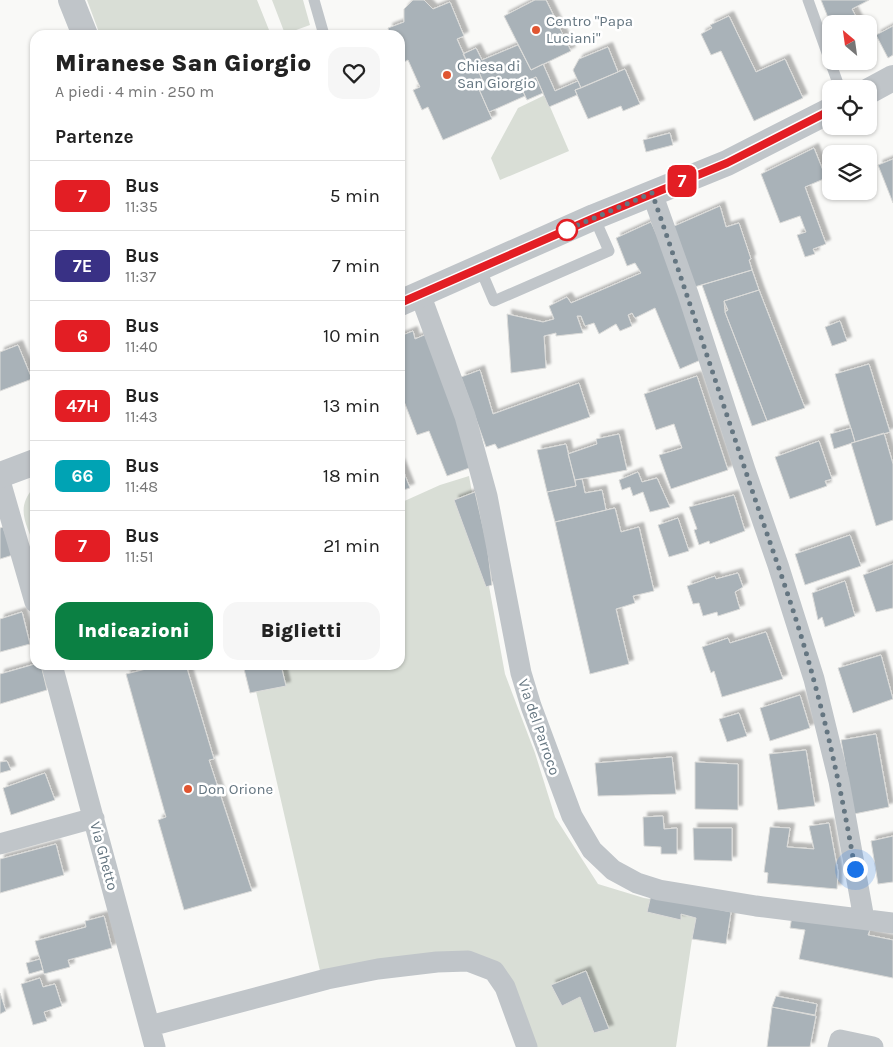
<!DOCTYPE html>
<html lang="it">
<meta charset="utf-8">
<style>
:root{--surface:#fff;--page:#f6f6f6;--text:#222;--muted:#767676;--line:#e0e0e0;--accent:#0b8043}
body{margin:0;font-family:Karla,sans-serif;background:var(--page);color:var(--text);height:100vh;display:flex;flex-direction:column;font-size:19px;white-space:nowrap}
*{box-sizing:border-box;margin:0}
p{font-size:16px;color:var(--muted)}
.icon{flex:none;width:28px;height:28px;fill:none;stroke:currentColor;stroke-width:2;stroke-linecap:round;stroke-linejoin:round}
.map{position:relative;flex:1;overflow:hidden}
.drawer{position:absolute;left:30px;top:30px;width:375px;height:640px;display:flex;flex-direction:column;background:var(--surface);border-radius:15px;box-shadow:0 1px 4px #0004}
.drawer>*{flex:none}
.badge{padding:0 10px;border-radius:8px;font-size:18px;line-height:32px}
.needle{width:32px;rotate:331deg}
.buttons{position:absolute;left:822px;top:15px;display:grid;gap:10px}
.buttons a{display:grid;place-items:center;width:55px;height:55px;border-radius:10px;background:var(--surface);box-shadow:0 1px 4px #0004;font-size:25px}
.you{position:absolute;width:25px;height:25px;margin:-12px;border:4px solid #fff;border-radius:50%;background:#1a73e8;box-shadow:0 0 0 8px #1a73e833}
.map>.badge{position:absolute;translate:-50% -50%;box-shadow:0 0 0 2px #fff}
h2{padding:0 25px;font-size:19px;line-height:45px}
.round{display:grid;place-items:center;flex:none;width:52px;height:52px;border-radius:15px;background:var(--page)}
.overview{display:flex;align-items:center;justify-content:space-between;height:85px;padding:0 25px}
h1{font-size:24px;font-weight:800;line-height:38px}
.primary-button{display:flex;gap:10px;margin-top:auto;padding:10px 25px}
.primary-button a{flex:1;height:58px;border-radius:15px;background:var(--accent);color:#fff;font-size:20px;font-weight:800;line-height:58px;text-align:center}
.primary-button a+a{background:var(--page);color:var(--text)}
ul{padding:0;list-style:none}
li{display:flex;align-items:center;gap:15px;height:70px;padding:0 25px;border-top:1px solid var(--line)}
li div{flex:1}
li b{display:block;font-size:19px}
li em{font-style:normal}
li .badge{min-width:55px;font-weight:700;text-align:center}
.map>svg:first-child{display:block}
.green{fill:#d9ded6}
.building{fill:#a9b2b8;stroke:#dbdbd9;filter:url(#shadow)}
.lines{fill:none;stroke-linecap:round;stroke-linejoin:round}
.service{stroke:#c0c5c9;stroke-width:11}
.minor{stroke:#c0c5c9;stroke-width:21}
.tertiary{stroke:#c0c5c9;stroke-width:26}
.line-casing{stroke:#fff;stroke-width:11}
.line{stroke:#e31e24;stroke-width:8}
.walk{stroke:#657681;stroke-width:5;stroke-dasharray:0 9}
.poi-dot{fill:#e05531;stroke:#fff;stroke-width:2}
.stop-dot{fill:#fff;stroke:#e31e24;stroke-width:2.5}
.labels{text-anchor:middle;stroke-width:5;stroke-linejoin:round;paint-order:stroke}
.poi-label{font-size:15px;fill:#657681;stroke:#fff;text-anchor:start}
.street-label{font-size:15px;fill:#657681;stroke:#fff}
</style>
<div class="map">
<svg width="893" height="1047" viewBox="0 0 893 1047">
<defs>
<filter id="shadow"><feDropShadow dx="4.5" dy="-4.5" stdDeviation="1" flood-color="#0004"/></filter>
</defs>
<rect width="100%" height="100%" fill="#f9f9f7"/>
<path class="green" d="M87,0H257L271,35H100Z
M272,0H303L310,25L285,34Z
M545,95L569,151L500,180L491,158L518,108Z
M469,476L505,674L535,753L555,817L598,884L644,898L731,912L726,944L692,939L676,1047H533L493,964L323,984L250,665H400V503L440,485Z
M33,488H35V548C27,524 15,510 33,488Z"/>
<path class="building" d="M413,0H424L433,9L450,2L464,36L457,39L469,66L475,63L484,84L478,87L492,119L443,140L428,107L422,110L413,90L420,87L408,60L402,63L400,59V35H390L388,28L404,22V9Z
M535,0H546L571,51L531,70L504,16Z
M821,0H869L852,9L860,24L831,25Z
M729,16L756,72L785,59L803,98L754,121L721,51L711,55L701,34L712,28L710,25Z
M893,26V55L888,58L876,35Z
M518,45L531,70L543,64L555,91L578,81L581,88L575,90L577,95L549,107L536,77L520,85L525,96L489,112L478,87L484,84L475,63L469,66L463,54L476,48L482,60Z
M608,47L618,72L581,88L573,70L579,59Z
M625,69L640,104L623,111L621,106L588,119L575,90Z
M536,77L543,93L527,100L520,85Z
M670,133L673,145L646,152L643,140Z
M814,148L826,178L805,187L826,244L813,249L815,254L805,257L797,235L806,232L800,216L780,223L761,174Z
M893,159V203L878,165Z
M720,206L726,227L739,223L751,259L749,260L752,270L691,288L672,227Z
M651,222L676,277L703,359L680,369L655,308L635,318L632,313L628,315L632,326L620,331L616,324L599,334L594,323L585,326L581,316H577L583,333L556,336V333L544,336L546,368L511,373L507,314L543,322L554,319L549,306L567,297L571,303L641,273L635,263L627,266L616,238Z
M752,270L759,290L724,301L725,312L767,421L752,426L702,285Z
M759,290L805,408L767,421L725,312L728,310L724,301Z
M840,321L847,341L832,346L825,327Z
M413,331L415,339L429,333L472,467L447,476L429,431L417,435L400,391V336Z
M18,345L32,379L0,391V352Z
M869,364L890,432L855,442L835,374Z
M480,370L493,414L579,383L590,417L498,449L495,444L486,447L461,377Z
M697,376L728,470L671,489L659,455L682,448L674,424L656,430L644,394Z
M851,428L855,442L834,449L830,434Z
M884,433L893,464V520L876,526L851,443Z
M619,434L627,470L575,480L568,454L597,444L596,439Z
M819,441L832,479L825,481L827,486L790,499L775,457Z
M566,444L576,486L547,492L537,450Z
M400,463L410,488L400,491Z
M638,472L642,482L657,478L670,507L650,512L643,492L633,496L630,487L622,490L619,480Z
M582,479L585,493L602,490L606,510L555,522L547,492L576,486L575,480Z
M475,492L487,544L492,585L486,587L454,500Z
M734,495L745,531L710,544L709,541L699,545L694,530L697,529L689,507Z
M615,508L621,532L639,527L654,591L633,596L635,603L616,609L629,664L590,674L555,522Z
M678,518L689,551L669,557L658,525Z
M3,527L13,555L0,559V528Z
M850,535L861,566L805,585L795,554Z
M893,564V608L876,612L863,575Z
M738,573L743,587L735,592L740,609L718,616L717,612L703,616L699,603L693,604L687,586L715,576L716,579Z
M845,581L855,616L825,627L822,617L818,620L812,593Z
M22,612L30,644L0,652V619Z
M766,632L783,679L722,697L714,671L711,673L702,647L728,638L730,643Z
M881,655L893,699L853,713L838,668Z
M35,664L41,665L47,690L0,704V674Z
M145,665H186L214,759L209,760L252,891L184,910L158,820L166,817L126,674L146,669Z
M243,665H281L286,686L250,693Z
M800,695L810,728L770,741L760,708Z
M739,713L747,736L727,742L719,719Z
M876,734L889,807L854,814L841,740Z
M806,750L815,806L778,810L769,754Z
M672,757L676,794L598,796L595,763Z
M7,761L11,770L0,773V762Z
M695,762L738,764V810L695,809Z
M45,773L55,800L11,815L3,788Z
M663,816L664,829L677,828V854H661V847L644,846L643,817Z
M829,823L838,872L837,889L767,883L768,873L764,872L770,827L790,828L787,847L814,849L809,826Z
M693,828H732V861L694,860Z
M893,836V882L878,884L871,841Z
M56,844L64,875L0,893V859Z
M651,895L731,912L726,944L692,939L696,918L681,914V920L647,912Z
M104,916L112,948L68,960L70,967L44,974L35,941L86,927L85,921Z
M792,916L871,927L868,935L893,940V978L799,959L805,930L790,928Z
M40,959L43,970L29,974L26,963Z
M586,971L609,1029L594,1033L580,997L562,1006L551,985Z
M40,978L43,987L55,984L62,1006L44,1012L47,1021L33,1025L21,984Z
M0,993L6,1011L0,1014Z
M776,996L817,1004L815,1015L772,1007Z
M772,1007L816,1016L810,1047H767Z"/>
<g class="lines">
<path class="service" d="M314,0L324,35
M808,0L840,89
M480,268L494,301L609,251L594,217"/>
<path class="minor" d="M652,193L688,294L745,470L778,565L814,679L839,781L864,919
M420,294L465,416L487,496L521,673L531,706L572,816L592,850L613,870L637,883L659,890L756,906L893,923
M0,481L35,602
M52,665L155,1047
M0,844L94,818
M150,1026L327,979L378,969L437,962L468,961L494,971L505,987L527,1047
M838,1047L840,1040L873,1047"/>
<path class="tertiary" d="M71,0L85,35
M869,91L893,78
M400,303L594,217L727,163L831,110
M0,475L35,462"/>
</g>
<g class="lines">
<defs>
<path id="line" d="M400,303L594,218L727,163L831,110"/>
</defs>
<use href="#line" class="line-casing"/>
<use href="#line" class="line"/>
<path class="walk" d="M567,230L564,231L652,193C684,285 714,377 745,469C768,539 795,609 814,681C831,743 844,805 855,869"/>
</g>
<g class="poi-dot">
<circle cx="536" cy="30" r="5"/>
<circle cx="447" cy="75" r="5"/>
<circle cx="188" cy="789" r="5"/>
</g>
<circle class="stop-dot" cx="567" cy="230" r="10"/>
<g class="labels">
<g class="poi-label">
<text x="546" y="26">Centro "Papa<tspan x="546" dy="17">Luciani"</tspan></text>
<text x="457" y="71">Chiesa di<tspan x="457" dy="17">San Giorgio</tspan></text>
<text x="198" y="794">Don Orione</text>
</g>
<g class="street-label">
<text transform="translate(539 727) rotate(71)" y="5">Via del Parroco</text>
<text transform="translate(104 856) rotate(75)" y="5">Via Ghetto</text>
</g>
</g>
</svg>
<div class="buttons">
<a><svg class="needle" viewBox="-14 -14 28 28"><path d="M0-13l5 13h-10z" fill="#e53935"/><path d="M0 13l5-13h-10z" fill="#767676"/></svg></a>
<a><svg class="icon" aria-label="locate" viewBox="0 0 24 24"><circle cx="12" cy="12" r="6"/><path d="M12 2v4M12 18v4M2 12h4M18 12h4"/></svg></a>
<a><svg class="icon" aria-label="layers" viewBox="0 0 24 24"><path d="M12 4l9 5-9 5-9-5zM3 14l9 5 9-5"/></svg></a>
</div>
<div class="you" style="left:855px;top:869px"></div>
<b class="badge" style="left:682px;top:181px;background:#e31e24;color:#fff">7</b>
<section class="drawer">
<div class="overview"><div><h1>Miranese San Giorgio</h1><p>A piedi · 4 min · 250 m</p></div><a class="round"><svg class="icon" aria-label="heart" viewBox="0 0 24 24"><path d="M12 20l-8-8c-3-5 5-10 8-4 3-6 11-1 8 4z"/></svg></a></div>
<h2>Partenze</h2>
<ul>
<li><span class="badge" style="background:#e31e24;color:#fff">7</span><div><b>Bus</b><p>11:35</p></div><em>5 min</em></li>
<li><span class="badge" style="background:#393185;color:#fff">7E</span><div><b>Bus</b><p>11:37</p></div><em>7 min</em></li>
<li><span class="badge" style="background:#e31e24;color:#fff">6</span><div><b>Bus</b><p>11:40</p></div><em>10 min</em></li>
<li><span class="badge" style="background:#e31e24;color:#fff">47H</span><div><b>Bus</b><p>11:43</p></div><em>13 min</em></li>
<li><span class="badge" style="background:#00a3b4;color:#fff">66</span><div><b>Bus</b><p>11:48</p></div><em>18 min</em></li>
<li><span class="badge" style="background:#e31e24;color:#fff">7</span><div><b>Bus</b><p>11:51</p></div><em>21 min</em></li>
</ul>
<div class="primary-button"><a>Indicazioni</a><a>Biglietti</a></div>
</section>
</div>
